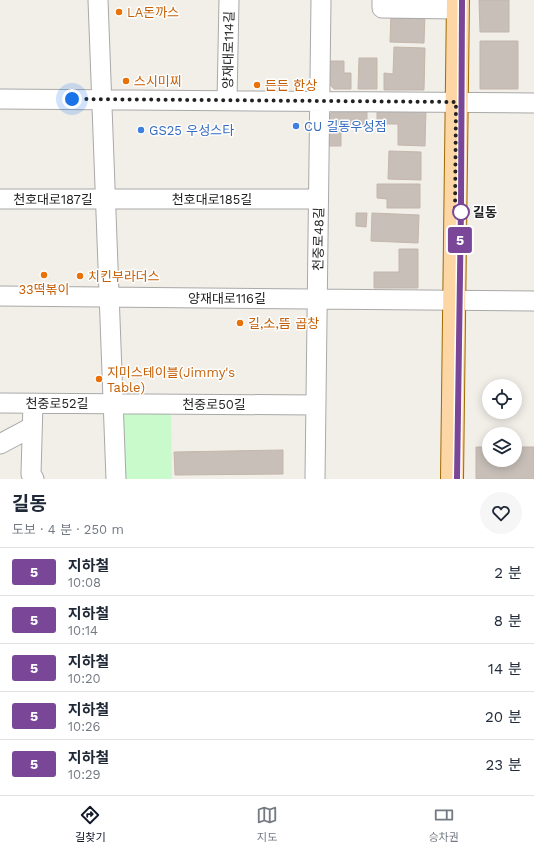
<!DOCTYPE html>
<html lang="ko">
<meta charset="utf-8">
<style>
:root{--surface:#fff;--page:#f6f6f7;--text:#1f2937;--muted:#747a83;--line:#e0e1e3;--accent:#111827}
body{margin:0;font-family:"Work Sans","Noto Sans KR",sans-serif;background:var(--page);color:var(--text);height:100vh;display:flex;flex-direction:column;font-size:15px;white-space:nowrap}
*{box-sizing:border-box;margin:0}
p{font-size:13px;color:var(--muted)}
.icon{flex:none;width:22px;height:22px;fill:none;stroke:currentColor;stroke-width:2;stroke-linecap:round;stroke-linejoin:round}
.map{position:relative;height:479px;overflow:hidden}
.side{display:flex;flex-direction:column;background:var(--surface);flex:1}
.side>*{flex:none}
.badge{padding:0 8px;border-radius:3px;font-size:14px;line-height:26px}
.buttons{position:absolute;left:482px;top:379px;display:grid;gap:8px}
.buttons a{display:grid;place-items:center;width:40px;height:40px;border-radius:50%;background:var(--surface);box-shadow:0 2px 10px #0003;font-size:20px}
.you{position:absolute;width:20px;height:20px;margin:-10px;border:3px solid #fff;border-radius:50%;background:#1a73e8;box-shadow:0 0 0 6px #1a73e833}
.map>.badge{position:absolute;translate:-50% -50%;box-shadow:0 0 0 2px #fff}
.round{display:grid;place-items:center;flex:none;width:42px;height:42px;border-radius:21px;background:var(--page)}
.overview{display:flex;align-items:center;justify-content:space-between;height:68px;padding:0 12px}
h1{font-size:19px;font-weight:700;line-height:30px}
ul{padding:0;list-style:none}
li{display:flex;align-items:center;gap:12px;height:48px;padding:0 12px;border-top:1px solid var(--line)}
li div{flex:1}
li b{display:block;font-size:15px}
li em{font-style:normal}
li .badge{min-width:44px;font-weight:700;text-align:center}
.tab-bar{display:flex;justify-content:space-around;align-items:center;height:56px;border-top:1px solid var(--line);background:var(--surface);font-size:11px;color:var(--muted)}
.tab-bar a{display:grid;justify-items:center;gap:2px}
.tab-bar .selected{color:var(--accent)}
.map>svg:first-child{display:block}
.park{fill:#c8facc}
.building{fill:#c7bfb8;stroke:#c4b6ab}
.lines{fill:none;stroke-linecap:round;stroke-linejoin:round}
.minor-casing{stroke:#a9a9a9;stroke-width:21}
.major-casing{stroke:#a06b00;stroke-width:24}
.minor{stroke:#fff;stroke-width:19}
.major{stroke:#fcd6a4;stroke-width:22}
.line-casing{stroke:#fff;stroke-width:9}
.line{stroke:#794698;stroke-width:6}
.walk{stroke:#222;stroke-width:4;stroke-dasharray:0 7.2}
.food-dot{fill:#e8710a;stroke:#fff;stroke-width:1.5}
.shop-dot{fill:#3f7fe0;stroke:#fff;stroke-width:1.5}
.stop-dot{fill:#fff;stroke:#794698;stroke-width:2}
.labels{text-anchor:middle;stroke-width:3;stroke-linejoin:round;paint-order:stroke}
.food-label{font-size:13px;fill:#c56008;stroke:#fff;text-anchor:start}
.street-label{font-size:13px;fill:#222;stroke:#fff}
.shop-label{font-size:13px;fill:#366cbe;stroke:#fff;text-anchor:start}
.stop-label{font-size:13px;font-weight:bold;fill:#222;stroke:#fff;text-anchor:start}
</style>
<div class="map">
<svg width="534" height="479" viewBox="0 0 534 479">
<rect width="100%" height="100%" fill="#f2efe9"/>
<path class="park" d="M117,408H171L172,479H120Z"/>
<path class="building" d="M479,0H509V32H480Z
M391,14L425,15L424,43L390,42Z
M480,41H518V89H480Z
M394,47L425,48L424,90H384V73L393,74Z
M359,58H377V89H358Z
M328,61H344V73H351V89H334L328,83Z
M377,107L426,108L425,146L398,145V124H377Z
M333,111H367V125H341V146H325L326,118Z
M389,151L421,152V180L388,179Z
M377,184H420V208H387V199L377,198Z
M356,213H367L366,227L356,226Z
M372,213L419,215L418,243L371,241Z
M399,249H418V288H374V272H399Z
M476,447H489V460H515V447H534V479H476Z
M283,450V474L175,475L174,452Z"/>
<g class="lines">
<defs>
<path id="minor" d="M98,0L116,479
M382,0V8L457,9
M0,99L534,103
M227,101L229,0
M0,199H318
M0,296L534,301
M0,403L315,405
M33,403L31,474L34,479
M0,444L32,427
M315,479L321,0"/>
<path id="major" d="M452,479L458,0"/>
</defs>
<use href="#minor" class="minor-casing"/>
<use href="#major" class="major-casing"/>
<use href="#minor" class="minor"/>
<use href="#major" class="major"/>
</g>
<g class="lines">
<defs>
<path id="line" d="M457,479L461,207L462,0"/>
</defs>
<use href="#line" class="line-casing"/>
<use href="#line" class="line"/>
<path class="walk" d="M72,99L456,102L455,212H461"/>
</g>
<g class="food-dot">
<circle cx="119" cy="12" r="4"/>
<circle cx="126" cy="81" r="4"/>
<circle cx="257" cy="85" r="4"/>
<circle cx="44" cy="275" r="4"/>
<circle cx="80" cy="276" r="4"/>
<circle cx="240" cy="323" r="4"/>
<circle cx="99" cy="379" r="4"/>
</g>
<g class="shop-dot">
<circle cx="296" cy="126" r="4"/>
<circle cx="141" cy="130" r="4"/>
</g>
<circle class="stop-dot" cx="461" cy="212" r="8"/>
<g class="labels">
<g class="food-label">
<text x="127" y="17">LA돈까스</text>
<text x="134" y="86">스시미찌</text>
<text x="265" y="90">든든 한상</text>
<text x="88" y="281">치킨부라더스</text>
<text x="44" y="294" text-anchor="middle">33떡볶이</text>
<text x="248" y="328">길,소,뜸 곱창</text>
<text x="107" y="377">지미스테이블(Jimmy's<tspan x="107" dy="15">Table)</tspan></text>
</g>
<g class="street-label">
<text transform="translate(228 50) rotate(-89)" y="5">양재대로114길</text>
<text x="53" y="204">천호대로187길</text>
<text x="212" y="204">천호대로185길</text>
<text transform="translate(318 239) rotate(-89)" y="5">천중로48길</text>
<text x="227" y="303">양재대로116길</text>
<text x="57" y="408">천중로52길</text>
<text x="214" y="409">천중로50길</text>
</g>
<g class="shop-label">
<text x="304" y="131">CU 길동우성점</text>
<text x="149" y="135">GS25 우성스타</text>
</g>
<g class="stop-label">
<text x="473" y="217">길동</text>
</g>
</g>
</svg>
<div class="buttons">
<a><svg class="icon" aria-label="locate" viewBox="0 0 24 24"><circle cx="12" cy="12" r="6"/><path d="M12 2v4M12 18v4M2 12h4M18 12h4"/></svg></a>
<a><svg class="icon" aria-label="layers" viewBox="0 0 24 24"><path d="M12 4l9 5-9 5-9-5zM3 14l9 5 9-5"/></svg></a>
</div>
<div class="you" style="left:72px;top:99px"></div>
<b class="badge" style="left:460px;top:240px;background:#794698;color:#fff">5</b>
</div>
<section class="side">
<div class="overview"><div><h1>길동</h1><p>도보 · 4 분 · 250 m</p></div><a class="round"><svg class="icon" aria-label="heart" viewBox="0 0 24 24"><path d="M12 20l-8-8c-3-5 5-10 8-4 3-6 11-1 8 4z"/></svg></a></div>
<ul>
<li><span class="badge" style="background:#794698;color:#fff">5</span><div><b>지하철</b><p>10:08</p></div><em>2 분</em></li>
<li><span class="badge" style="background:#794698;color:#fff">5</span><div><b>지하철</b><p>10:14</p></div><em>8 분</em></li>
<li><span class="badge" style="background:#794698;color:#fff">5</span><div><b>지하철</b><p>10:20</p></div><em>14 분</em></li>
<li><span class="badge" style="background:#794698;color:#fff">5</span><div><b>지하철</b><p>10:26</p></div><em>20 분</em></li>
<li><span class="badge" style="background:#794698;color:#fff">5</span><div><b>지하철</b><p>10:29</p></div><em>23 분</em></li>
</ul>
</section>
<nav class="tab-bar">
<a class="selected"><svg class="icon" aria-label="directions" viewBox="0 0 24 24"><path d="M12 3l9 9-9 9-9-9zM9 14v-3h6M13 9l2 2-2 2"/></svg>길찾기</a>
<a><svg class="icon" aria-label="map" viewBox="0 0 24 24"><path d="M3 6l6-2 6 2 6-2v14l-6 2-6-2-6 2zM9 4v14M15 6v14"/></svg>지도</a>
<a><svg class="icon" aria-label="tickets" viewBox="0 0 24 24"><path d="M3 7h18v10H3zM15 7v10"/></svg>승차권</a>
</nav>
